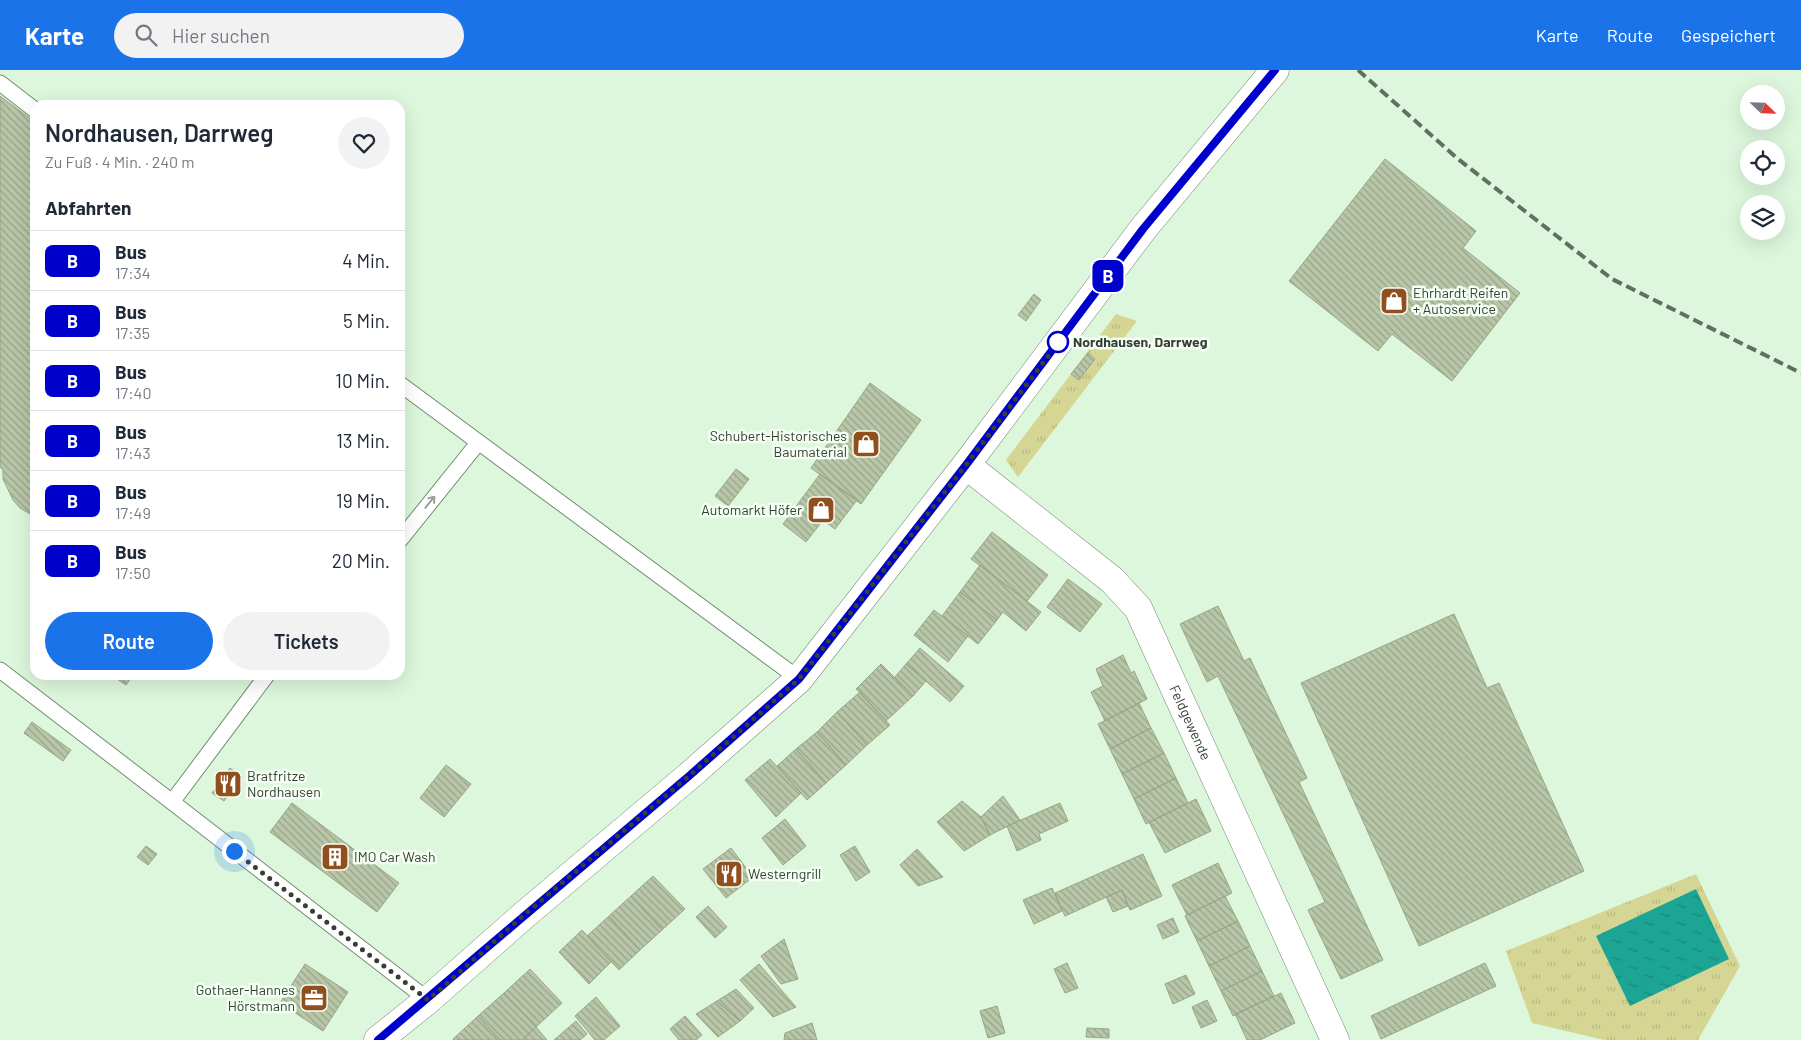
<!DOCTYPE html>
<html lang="de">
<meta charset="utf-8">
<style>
:root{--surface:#fff;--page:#f2f2f3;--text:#1f2937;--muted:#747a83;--line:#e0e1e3;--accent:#1a73e8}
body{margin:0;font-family:Barlow,sans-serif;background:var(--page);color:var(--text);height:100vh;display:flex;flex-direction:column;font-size:19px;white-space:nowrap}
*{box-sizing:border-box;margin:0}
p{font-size:16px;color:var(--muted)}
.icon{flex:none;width:28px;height:28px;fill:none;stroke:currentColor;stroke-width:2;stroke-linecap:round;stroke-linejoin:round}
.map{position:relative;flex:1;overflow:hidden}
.side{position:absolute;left:30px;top:30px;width:375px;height:580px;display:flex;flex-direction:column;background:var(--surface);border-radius:15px;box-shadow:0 5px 20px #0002}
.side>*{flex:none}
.badge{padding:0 10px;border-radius:8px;font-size:18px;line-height:32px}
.needle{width:32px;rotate:113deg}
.controls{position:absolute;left:1740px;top:15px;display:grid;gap:10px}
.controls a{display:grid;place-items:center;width:45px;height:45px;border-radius:50%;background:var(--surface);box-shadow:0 5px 20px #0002;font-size:25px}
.you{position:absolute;width:25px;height:25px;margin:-12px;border:4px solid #fff;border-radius:50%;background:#1a73e8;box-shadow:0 0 0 8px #1a73e833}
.map>.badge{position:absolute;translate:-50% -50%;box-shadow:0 0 0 2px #fff}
h2{padding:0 15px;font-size:19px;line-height:45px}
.round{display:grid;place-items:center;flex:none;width:52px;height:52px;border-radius:26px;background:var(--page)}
.summary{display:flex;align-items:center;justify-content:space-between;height:85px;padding:0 15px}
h1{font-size:24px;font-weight:600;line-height:38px}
.primary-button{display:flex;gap:10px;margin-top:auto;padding:10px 15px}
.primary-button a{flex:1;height:58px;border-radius:30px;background:var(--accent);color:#fff;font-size:20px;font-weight:600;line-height:58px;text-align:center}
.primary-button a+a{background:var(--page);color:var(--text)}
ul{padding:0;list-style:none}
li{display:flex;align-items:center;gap:15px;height:60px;padding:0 15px;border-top:1px solid var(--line)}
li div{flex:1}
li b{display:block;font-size:19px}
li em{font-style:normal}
li .badge{min-width:55px;font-weight:700;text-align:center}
header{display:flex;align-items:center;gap:30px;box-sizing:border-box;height:70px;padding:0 25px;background:var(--accent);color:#fff}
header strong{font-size:24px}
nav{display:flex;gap:28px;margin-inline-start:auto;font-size:18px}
.search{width:350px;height:45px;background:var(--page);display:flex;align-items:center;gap:12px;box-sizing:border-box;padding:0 18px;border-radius:28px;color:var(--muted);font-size:19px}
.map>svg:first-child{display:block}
.grass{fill:url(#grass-tufts)}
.water{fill:url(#water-ripples)}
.building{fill:url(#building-back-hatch);stroke:#98a587}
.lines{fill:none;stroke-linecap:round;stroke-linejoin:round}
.lane-casing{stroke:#748c74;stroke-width:17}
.street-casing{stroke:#748c74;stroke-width:29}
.lane{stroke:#fff;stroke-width:15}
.street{stroke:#fff;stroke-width:28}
.rail{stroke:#606f60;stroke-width:4;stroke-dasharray:10 5;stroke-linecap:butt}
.oneway{stroke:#9a9f9a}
.line-casing{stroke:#fff;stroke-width:11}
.line{stroke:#0000cd;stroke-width:8}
.walk{stroke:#353f35;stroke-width:5;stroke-dasharray:0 9}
.stop-dot{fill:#fff;stroke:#0000cd;stroke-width:2.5}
.labels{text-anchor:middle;stroke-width:5;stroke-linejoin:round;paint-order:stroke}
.poi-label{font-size:14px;fill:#353f35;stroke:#f4fff4;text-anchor:start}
.stop-label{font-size:14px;font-weight:bold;fill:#353f35;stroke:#f4fff4;text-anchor:start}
.street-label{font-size:14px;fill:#353f35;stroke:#f4fff4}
</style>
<header>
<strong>Karte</strong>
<div class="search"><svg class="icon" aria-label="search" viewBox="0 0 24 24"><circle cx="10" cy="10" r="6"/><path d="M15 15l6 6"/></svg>Hier suchen</div>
<nav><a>Karte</a><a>Route</a><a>Gespeichert</a></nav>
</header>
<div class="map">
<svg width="1801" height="970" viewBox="0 0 1801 970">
<defs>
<pattern id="grass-tufts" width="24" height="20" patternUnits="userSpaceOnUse" patternTransform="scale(1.25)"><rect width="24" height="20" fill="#d5d694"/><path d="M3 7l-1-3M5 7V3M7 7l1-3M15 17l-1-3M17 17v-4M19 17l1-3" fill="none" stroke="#b7b980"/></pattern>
<pattern id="water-ripples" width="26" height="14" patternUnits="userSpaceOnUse" patternTransform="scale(1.25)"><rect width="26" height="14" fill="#1ca594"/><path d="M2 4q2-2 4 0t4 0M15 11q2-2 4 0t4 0" fill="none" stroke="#1a887a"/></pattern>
<pattern id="building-back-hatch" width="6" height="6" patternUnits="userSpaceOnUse" patternTransform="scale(1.25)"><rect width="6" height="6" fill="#b9c7a8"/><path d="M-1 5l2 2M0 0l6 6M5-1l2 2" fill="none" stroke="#97a38a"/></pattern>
</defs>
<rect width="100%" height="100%" fill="#dcf7dc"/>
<path class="grass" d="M1116,244L1137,251L1018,407L1006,390Z
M1696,804L1740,896L1698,970H1604L1532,953L1506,881Z"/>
<path class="water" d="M1696,819L1729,889L1630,936L1596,866Z"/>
<path class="building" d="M0,26L35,52V447L20,438L13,430L3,409V400L0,397Z
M1385,89L1476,161L1463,178L1520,223L1452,311L1392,264L1378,281L1289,211Z
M1034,224L1041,230L1026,251L1018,245Z
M1088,283L1095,289L1079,310L1071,304Z
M870,313L921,350L861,434L811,398Z
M400,325L405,329L400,336Z
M736,399L749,409L728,436L715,426Z
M820,404L857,430L835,459L823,450L806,472L783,454Z
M992,462L1048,505L1027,531L971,489Z
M980,495L1041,542L1026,561L1003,542L997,550L960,522Z
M1068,509L1102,534L1080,562L1047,537Z
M960,522L997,550L978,574L942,546Z
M1218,536L1244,591L1250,588L1307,708L1299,712L1383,890L1341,909L1308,840L1325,832L1218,606L1207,612L1180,554Z
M934,540L968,566L948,592L914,565Z
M1454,544L1487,618L1499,613L1584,801L1419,876L1301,613Z
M920,578L964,616L950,632L906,594Z
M1123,585L1131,603L1134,601L1147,629L1105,651L1091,622L1103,616L1096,599Z
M881,594L913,626L886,651L856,619Z
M906,594L926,611L913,626L895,607Z
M111,605H133L126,615Z
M860,622L890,655L867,675L837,642Z
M1139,633L1151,658L1110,679L1098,654Z
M837,642L867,675L846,695L817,662Z
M32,652L71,680L63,691L24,663Z
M1151,658L1164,683L1122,704L1110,679Z
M817,662L846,695L826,713L796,679Z
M796,679L826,713L807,730L777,696Z
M1164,683L1176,708L1134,729L1122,704Z
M770,689L801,723L776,747L745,710Z
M446,695L471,714L444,747L420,728Z
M230,698L242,707L224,731L212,723Z
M1176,708L1188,733L1146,754L1134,729Z
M1003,726L1020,750L990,765L981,747Z
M1196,729L1211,761L1165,783L1149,752Z
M962,731L981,747L990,765L964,781L937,752Z
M292,733L399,813L377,842L270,762Z
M1060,733L1068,751L1039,764L1041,770L1017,781L1007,756Z
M785,749L806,776L783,795L762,768Z
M146,776L157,784L148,795L137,787Z
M855,776L870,802L856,811L840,785Z
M731,778L753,807L726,828L703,799Z
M917,779L943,807L918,816L900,795Z
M1143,784L1162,826L1130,840L1122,820L1065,846L1055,823Z
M1218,793L1232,823L1187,845L1172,815Z
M653,806L685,839L662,860L631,826Z
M1052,818L1062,841L1034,854L1023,830Z
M1122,820L1128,836L1113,842L1106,827Z
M631,826L662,860L640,880L609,846Z
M1225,826L1238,851L1197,871L1185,846Z
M708,836L727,857L715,868L696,847Z
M609,846L640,880L619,900L587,866Z
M1173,848L1179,862L1163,869L1157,855Z
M1238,851L1250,876L1209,896L1197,871Z
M582,860L611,892L589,914L559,882Z
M784,869L798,909L781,914L761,886Z
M1250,876L1262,901L1221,921L1209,896Z
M1067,893L1078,918L1065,923L1054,899Z
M1485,893L1496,916L1381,969L1371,946Z
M305,894L348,922L323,961L280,933Z
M759,894L796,937L773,947L740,910Z
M530,899L562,933L536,957L504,923Z
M1262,901L1274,926L1233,946L1221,921Z
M1186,905L1195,924L1173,934L1165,914Z
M736,919L754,938L740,951L717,931Z
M504,923L536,957L522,970H500L478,946Z
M1281,923L1295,953L1260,970H1247L1235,944Z
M596,927L620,956L604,970H595L575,946Z
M1207,930L1217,951L1201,958L1192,937Z
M717,931L740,951L718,967L696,944Z
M997,936L1005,963L988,968L980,941Z
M478,946L500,970H454L453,969Z
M685,946L702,965L696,970H679L670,959Z
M576,951L587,964L580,970H554Z
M812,953L817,970H784L785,963Z
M536,957L547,970H522Z
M1087,958L1109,959V968L1086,967Z"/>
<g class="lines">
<defs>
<path id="lane" d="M0,13L35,40
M400,314L799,609
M400,470L478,373
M0,600L172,732
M267,605L172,732L428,930"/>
<g id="street">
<path id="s1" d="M966,395L1112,510L1138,538L1335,970"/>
<path d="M378,970L428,930L523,846L689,706L799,609L966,395L1143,159L1275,0"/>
</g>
</defs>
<use href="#lane" class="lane-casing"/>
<use href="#street" class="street-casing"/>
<use href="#lane" class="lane"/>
<use href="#street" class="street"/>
<path class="rail" d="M1358,0L1458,89L1612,209L1801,303"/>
</g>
<defs><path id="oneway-shaft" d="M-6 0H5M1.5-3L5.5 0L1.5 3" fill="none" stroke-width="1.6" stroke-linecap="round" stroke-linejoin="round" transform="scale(1.25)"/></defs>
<use class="oneway" href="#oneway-shaft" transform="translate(430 432) rotate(-51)"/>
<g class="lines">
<defs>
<path id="line" d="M378,970L689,706L799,609L966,395L1143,159L1275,0"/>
</defs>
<use href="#line" class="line-casing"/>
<use href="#line" class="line"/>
<path class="walk" d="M234,781L428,930L523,846L689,706L799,609L966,395L1061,269L1058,272"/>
</g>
<defs>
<symbol id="shop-square" viewBox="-11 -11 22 22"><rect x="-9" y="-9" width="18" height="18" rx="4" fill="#914f1d" stroke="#f4fff4"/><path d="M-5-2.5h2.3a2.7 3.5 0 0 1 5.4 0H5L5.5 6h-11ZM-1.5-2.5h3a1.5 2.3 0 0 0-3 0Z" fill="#fff"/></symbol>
<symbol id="restaurant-square" viewBox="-11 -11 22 22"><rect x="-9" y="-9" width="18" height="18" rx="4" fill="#914f1d" stroke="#f4fff4"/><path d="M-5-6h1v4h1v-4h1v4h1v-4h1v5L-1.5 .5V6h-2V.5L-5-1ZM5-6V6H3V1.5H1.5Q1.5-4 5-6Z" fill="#fff"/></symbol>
<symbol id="building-square" viewBox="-11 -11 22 22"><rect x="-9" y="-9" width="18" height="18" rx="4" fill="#914f1d" stroke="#f4fff4"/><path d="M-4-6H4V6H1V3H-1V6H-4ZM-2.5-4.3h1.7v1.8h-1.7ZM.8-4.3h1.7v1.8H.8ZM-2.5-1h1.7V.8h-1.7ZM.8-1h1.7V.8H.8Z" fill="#fff"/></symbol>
<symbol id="office-square" viewBox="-11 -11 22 22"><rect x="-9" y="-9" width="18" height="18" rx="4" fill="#914f1d" stroke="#f4fff4"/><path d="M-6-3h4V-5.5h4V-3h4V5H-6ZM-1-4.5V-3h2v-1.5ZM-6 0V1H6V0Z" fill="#fff"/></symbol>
</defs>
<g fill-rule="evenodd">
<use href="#shop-square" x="1378" y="215" width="32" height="32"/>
<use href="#shop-square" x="850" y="358" width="32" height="32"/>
<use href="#shop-square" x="805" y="424" width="32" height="32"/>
<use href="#restaurant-square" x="212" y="698" width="32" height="32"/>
<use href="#building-square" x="319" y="771" width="32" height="32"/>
<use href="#restaurant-square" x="713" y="788" width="32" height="32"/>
<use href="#office-square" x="298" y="912" width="32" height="32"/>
</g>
<circle class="stop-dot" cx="1058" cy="272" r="10"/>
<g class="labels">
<g class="poi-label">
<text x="1413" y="228">Ehrhardt Reifen<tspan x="1413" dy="16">+ Autoservice</tspan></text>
<text x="847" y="371" text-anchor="end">Schubert-Historisches<tspan x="847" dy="16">Baumaterial</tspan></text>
<text x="802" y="445" text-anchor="end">Automarkt Höfer</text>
<text x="247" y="711">Bratfritze<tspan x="247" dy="16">Nordhausen</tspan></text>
<text x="354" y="792">IMO Car Wash</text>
<text x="748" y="809">Westerngrill</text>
<text x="295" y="925" text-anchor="end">Gothaer-Hannes<tspan x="295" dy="16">Hörstmann</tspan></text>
</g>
<g class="stop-label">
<text x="1073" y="277">Nordhausen, Darrweg</text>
</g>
<g class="street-label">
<text dy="5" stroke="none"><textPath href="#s1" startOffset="350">Feldgewende</textPath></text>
</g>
</g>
</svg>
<div class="controls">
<a><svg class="needle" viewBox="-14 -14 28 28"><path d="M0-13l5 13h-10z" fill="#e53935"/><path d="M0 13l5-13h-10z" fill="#747a83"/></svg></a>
<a><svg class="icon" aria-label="locate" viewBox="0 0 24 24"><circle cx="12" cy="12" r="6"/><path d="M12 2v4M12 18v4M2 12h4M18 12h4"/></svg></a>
<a><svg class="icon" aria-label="layers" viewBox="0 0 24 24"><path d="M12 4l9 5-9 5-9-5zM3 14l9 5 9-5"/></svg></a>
</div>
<div class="you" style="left:234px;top:781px"></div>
<b class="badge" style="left:1108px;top:206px;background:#0000cd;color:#fff">B</b>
<section class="side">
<div class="summary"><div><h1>Nordhausen, Darrweg</h1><p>Zu Fuß · 4 Min. · 240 m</p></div><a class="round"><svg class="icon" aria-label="heart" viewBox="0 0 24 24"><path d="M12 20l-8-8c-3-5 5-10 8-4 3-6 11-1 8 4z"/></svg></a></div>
<h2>Abfahrten</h2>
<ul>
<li><span class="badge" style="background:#0000cd;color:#fff">B</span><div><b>Bus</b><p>17:34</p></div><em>4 Min.</em></li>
<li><span class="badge" style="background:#0000cd;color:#fff">B</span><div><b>Bus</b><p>17:35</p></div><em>5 Min.</em></li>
<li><span class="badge" style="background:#0000cd;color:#fff">B</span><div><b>Bus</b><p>17:40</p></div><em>10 Min.</em></li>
<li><span class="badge" style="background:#0000cd;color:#fff">B</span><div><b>Bus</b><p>17:43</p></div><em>13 Min.</em></li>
<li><span class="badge" style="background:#0000cd;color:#fff">B</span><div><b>Bus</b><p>17:49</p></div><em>19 Min.</em></li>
<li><span class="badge" style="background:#0000cd;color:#fff">B</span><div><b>Bus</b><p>17:50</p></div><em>20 Min.</em></li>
</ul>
<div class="primary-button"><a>Route</a><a>Tickets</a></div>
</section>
</div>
